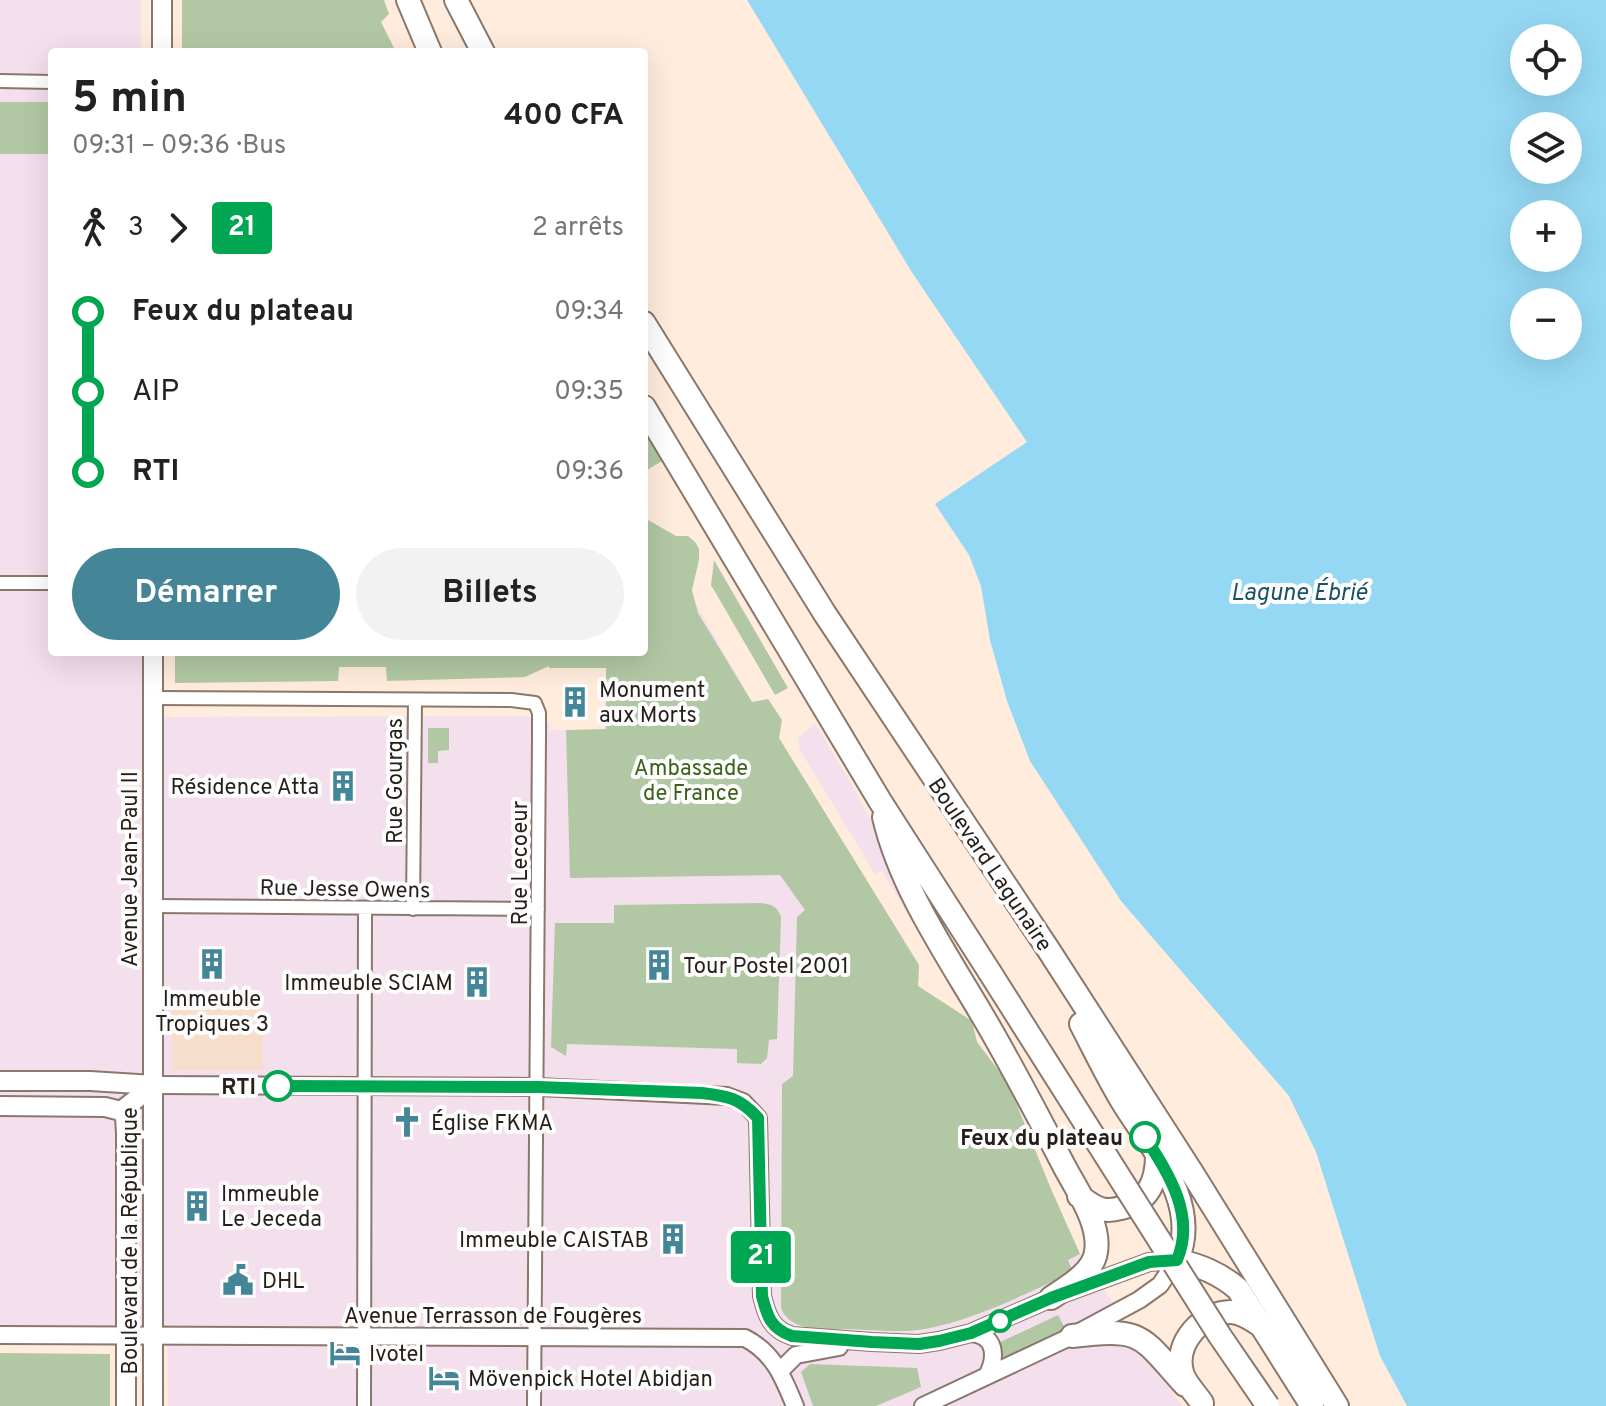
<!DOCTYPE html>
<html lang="fr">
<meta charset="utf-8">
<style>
:root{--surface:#fff;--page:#f2f2f2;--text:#222;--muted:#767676;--accent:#448698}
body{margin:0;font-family:Overpass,sans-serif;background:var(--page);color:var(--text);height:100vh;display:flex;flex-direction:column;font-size:30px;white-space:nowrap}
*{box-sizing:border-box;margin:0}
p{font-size:26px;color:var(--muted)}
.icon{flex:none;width:44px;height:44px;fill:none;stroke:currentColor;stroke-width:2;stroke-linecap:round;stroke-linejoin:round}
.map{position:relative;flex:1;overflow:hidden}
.panel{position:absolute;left:48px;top:48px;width:600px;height:608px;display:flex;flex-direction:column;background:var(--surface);border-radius:8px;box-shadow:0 8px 32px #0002}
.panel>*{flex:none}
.badge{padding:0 16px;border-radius:6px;font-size:28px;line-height:52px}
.buttons{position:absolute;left:1510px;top:24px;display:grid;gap:16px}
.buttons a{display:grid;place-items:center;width:72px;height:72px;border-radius:50%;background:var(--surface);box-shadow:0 8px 32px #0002;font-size:40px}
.map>.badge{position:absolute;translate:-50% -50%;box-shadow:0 0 0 4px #fff}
.legs{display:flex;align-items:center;gap:12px;height:88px;padding:0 24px;font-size:26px}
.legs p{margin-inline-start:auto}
.headline{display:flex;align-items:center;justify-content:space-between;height:136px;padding:0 24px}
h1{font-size:44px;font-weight:700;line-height:60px}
.button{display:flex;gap:16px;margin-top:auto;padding:16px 24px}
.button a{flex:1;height:92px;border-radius:48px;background:var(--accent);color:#fff;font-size:32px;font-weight:700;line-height:92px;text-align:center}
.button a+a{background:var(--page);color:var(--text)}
ul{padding:0 24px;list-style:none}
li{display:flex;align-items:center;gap:28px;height:80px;font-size:30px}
li i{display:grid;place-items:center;width:12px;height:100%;margin:0 10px;background:currentColor}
li i::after{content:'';width:20px;height:20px;margin:-10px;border:6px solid;border-radius:50%;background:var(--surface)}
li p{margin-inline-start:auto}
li:first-child i{background:linear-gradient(#0000 50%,currentColor 0)}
li:last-child i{background:linear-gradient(currentColor 50%,#0000 0)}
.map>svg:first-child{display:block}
.commercial{fill:#f4dfed}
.built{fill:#f7deca}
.green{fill:#b2c8a4}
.water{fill:#95d8f4;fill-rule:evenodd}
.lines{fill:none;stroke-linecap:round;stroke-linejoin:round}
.minor-casing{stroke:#89786b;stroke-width:16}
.tertiary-casing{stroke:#89786b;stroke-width:20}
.secondary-casing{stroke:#89786b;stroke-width:22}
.trunk-casing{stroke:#89786b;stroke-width:26}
.minor{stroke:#fff;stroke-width:12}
.tertiary{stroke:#fff;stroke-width:16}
.secondary{stroke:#fff;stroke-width:18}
.trunk{stroke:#fff;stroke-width:22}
.trunk-bridge-casing{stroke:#89786b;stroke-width:26;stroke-linecap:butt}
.trunk-bridge{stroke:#fff;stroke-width:22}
.line-1-casing{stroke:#fff;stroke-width:18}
.line-1{stroke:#00a651;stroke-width:12}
.stop-1-dot{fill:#fff;stroke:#00a651;stroke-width:4}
.labels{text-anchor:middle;stroke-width:8;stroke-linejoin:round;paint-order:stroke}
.poi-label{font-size:22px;fill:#251e19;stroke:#fdfdfd;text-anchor:start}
.park-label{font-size:22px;fill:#3c621b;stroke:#fdfdfd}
.street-label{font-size:22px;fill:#251e19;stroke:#fdfdfd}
.stop-label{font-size:22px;font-weight:bold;fill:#251e19;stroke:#fdfdfd;text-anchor:end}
.water-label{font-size:24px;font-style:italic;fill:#1c5266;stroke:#fdfdfd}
</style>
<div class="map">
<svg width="1606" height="1406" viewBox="0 0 1606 1406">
<rect width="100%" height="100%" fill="#ffecdd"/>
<path class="commercial" d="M0,0H141V52H52V652H142V717L526,716L550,723V730H605L606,668H599L644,652L696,604L752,702L768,699L782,720L779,738L919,965L918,986L972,1021L977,1042L1008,1083L1051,1189L1080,1254L1182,1406H168L167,1329L0,1331Z
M815,723L856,792L948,968L917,930L882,871L875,874L800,750L798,738Z"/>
<path class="built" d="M172,999H262L263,1070H173Z"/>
<path class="green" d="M182,0H384L389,14L381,22L396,52H182Z
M0,102H52V154H0Z
M644,431L662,461L647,470L648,520L676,536H688L695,542L699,549V560L692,590L698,613L752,702L768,699L782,720L779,738L919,965L918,986L972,1021L977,1042L1008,1083L1051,1189L1080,1254L1068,1260L1073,1272C1025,1294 977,1319 925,1329C898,1334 867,1329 839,1329C818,1329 789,1330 781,1308L782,1084L793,1076L797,917L805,910L780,875L570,878L566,730L606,729V668H549V666L525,677L387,681L386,667H339L338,681L175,683V652H644Z
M714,560L788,688L775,695L711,585Z
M428,728H449V750L438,751V763H428Z
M760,903C772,904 777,906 781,917L777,1039L769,1040L767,1058L761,1064L737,1063V1049L567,1044L566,1056L551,1047L555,923H614V905Z
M1058,1315L1066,1330L1002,1359L996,1344Z
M0,1353L110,1354V1406H0Z
M810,1364L917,1368L921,1387L876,1406H813L801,1372Z"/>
<path class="water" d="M747,0H1606V1406H1407L1380,1356L1316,1152L1289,1096L1121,901L1030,761L1007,701L990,640L981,586L969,555L935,504L1027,442L913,274ZM1524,38H1568V82H1524ZM1524,126H1568V170H1524ZM1568,214V258H1524V214ZM1524,302H1568V346H1524Z"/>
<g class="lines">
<defs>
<path id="minor" d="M0,81L52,82
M0,583H52
M153,698L511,700L535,703L539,713V737L534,1406
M152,906L538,909
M413,909L415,701
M364,1406L365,909"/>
<path id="tertiary" d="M154,1085L538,1087L727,1096L743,1102L758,1118L762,1296C767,1316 771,1329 792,1336L872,1342L919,1344L939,1341L971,1333L1051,1298L1149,1262L1177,1260L1160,1285L1139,1300L1072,1336L923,1406
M971,1333C996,1335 997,1357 987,1376
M0,1335L745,1338C774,1353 783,1377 795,1406
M780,1371L796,1355L839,1347"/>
<path id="secondary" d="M162,52V0
M0,1081H90L154,1085
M0,1106L105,1107L121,1111
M121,1111L125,1117L126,1133V1406
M121,1111L154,1085
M153,1406V652"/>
<path id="trunk" d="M408,0L430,52
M456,0L483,52
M644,323L825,614L1048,949L1191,1171L1337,1406
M644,407L880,801L989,971
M884,817C900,886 945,952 981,1013C1010,1062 1036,1112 1062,1162C1075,1188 1101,1222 1096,1252C1093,1273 1067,1287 1051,1298
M1081,1024C1094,1049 1107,1076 1122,1101C1150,1147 1202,1202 1177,1260C1201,1266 1219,1273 1238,1289L1312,1406
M1079,1196C1086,1201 1093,1207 1101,1209C1108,1211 1114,1210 1121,1208C1148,1202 1157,1182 1157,1155
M1072,1336C1144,1328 1139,1334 1185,1385
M1202,1403C1196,1394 1184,1382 1182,1372C1174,1343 1203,1311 1232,1312C1242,1313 1253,1320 1260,1325"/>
</defs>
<use href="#minor" class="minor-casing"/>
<use href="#tertiary" class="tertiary-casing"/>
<use href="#secondary" class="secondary-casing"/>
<use href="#trunk" class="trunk-casing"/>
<use href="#minor" class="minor"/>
<use href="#tertiary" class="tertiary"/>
<use href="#secondary" class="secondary"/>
<use href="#trunk" class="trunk"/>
<defs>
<path id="trunk-bridge" d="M989,971L1220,1336L1268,1406"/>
</defs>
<use href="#trunk-bridge" class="trunk-bridge-casing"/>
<use href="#trunk-bridge" class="trunk-bridge"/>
</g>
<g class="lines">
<defs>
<path id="line-1" d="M278,1086L538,1087L702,1093C728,1096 740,1098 758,1118L762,1296C767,1316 771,1329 792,1336L872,1342L919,1344L939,1341L971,1333L1051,1298L1149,1262L1177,1260C1196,1215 1168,1173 1145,1137"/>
</defs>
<use href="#line-1" class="line-1-casing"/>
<use href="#line-1" class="line-1"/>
</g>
<defs>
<symbol id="building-bare" viewBox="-9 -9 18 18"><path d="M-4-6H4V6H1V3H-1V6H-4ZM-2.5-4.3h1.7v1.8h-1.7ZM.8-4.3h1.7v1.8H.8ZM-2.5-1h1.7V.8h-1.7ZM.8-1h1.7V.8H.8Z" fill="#448698" stroke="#fdfdfd" stroke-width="2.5" paint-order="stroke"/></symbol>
<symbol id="church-bare" viewBox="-9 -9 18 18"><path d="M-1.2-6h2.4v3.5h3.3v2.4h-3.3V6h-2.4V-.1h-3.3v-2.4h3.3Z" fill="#448698" stroke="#fdfdfd" stroke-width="2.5" paint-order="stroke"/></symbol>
<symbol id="civic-bare" viewBox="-9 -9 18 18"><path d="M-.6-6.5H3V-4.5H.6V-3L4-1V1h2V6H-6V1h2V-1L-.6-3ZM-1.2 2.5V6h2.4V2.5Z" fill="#448698" stroke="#fdfdfd" stroke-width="2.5" paint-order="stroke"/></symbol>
<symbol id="hotel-bare" viewBox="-9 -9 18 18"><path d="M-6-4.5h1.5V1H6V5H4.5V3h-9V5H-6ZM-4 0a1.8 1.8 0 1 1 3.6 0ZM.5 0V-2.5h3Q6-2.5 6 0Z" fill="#448698" stroke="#fdfdfd" stroke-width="2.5" paint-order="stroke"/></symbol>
</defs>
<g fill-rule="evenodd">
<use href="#building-bare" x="553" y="680" width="44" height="44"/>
<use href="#building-bare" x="321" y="764" width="44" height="44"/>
<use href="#building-bare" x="190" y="942" width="44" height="44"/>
<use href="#building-bare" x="637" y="943" width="44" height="44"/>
<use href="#building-bare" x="455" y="960" width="44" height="44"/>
<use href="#church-bare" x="385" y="1100" width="44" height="44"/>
<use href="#building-bare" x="175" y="1184" width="44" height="44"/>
<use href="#building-bare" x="651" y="1217" width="44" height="44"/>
<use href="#civic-bare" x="216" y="1258" width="44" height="44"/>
<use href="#hotel-bare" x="323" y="1331" width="44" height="44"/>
<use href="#hotel-bare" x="422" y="1356" width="44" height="44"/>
</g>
<g class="stop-1-dot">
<circle cx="278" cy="1086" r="14"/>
<circle cx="1145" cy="1137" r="14"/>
<circle cx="1000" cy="1321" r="10"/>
</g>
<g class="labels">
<g class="poi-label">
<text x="599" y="697">Monument<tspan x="599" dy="25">aux Morts</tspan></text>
<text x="319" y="794" text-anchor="end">Résidence Atta</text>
<text x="683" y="973">Tour Postel 2001</text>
<text x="453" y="990" text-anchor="end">Immeuble SCIAM</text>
<text x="212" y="1006" text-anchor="middle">Immeuble<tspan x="212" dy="25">Tropiques 3</tspan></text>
<text x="431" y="1130">Église FKMA</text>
<text x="221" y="1201">Immeuble<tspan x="221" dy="25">Le Jeceda</tspan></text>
<text x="649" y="1247" text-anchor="end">Immeuble CAISTAB</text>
<text x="262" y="1288">DHL</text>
<text x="369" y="1361">Ivotel</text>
<text x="468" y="1386">Mövenpick Hotel Abidjan</text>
</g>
<g class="park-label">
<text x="691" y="775">Ambassade<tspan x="691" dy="25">de France</tspan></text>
</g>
<g class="street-label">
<text transform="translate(394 781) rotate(-90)" y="8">Rue Gourgas</text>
<text transform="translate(519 863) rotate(-90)" y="8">Rue Lecoeur</text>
<text transform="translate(991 864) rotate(56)" y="8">Boulevard Lagunaire</text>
<text transform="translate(129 869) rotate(-90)" y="8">Avenue Jean-Paul II</text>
<text transform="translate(345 888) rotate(1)" y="8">Rue Jesse Owens</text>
<text transform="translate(129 1241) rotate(-90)" y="8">Boulevard de la République</text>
<text x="493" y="1323">Avenue Terrasson de Fougères</text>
</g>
<g class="stop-label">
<text x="256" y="1094">RTI</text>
<text x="1123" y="1145">Feux du plateau</text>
</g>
<g class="water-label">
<text x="1299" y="600">Lagune Ébrié</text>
</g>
</g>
</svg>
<div class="buttons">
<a><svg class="icon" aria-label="locate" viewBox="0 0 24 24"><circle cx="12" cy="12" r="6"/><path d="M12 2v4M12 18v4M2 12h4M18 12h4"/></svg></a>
<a><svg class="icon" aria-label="layers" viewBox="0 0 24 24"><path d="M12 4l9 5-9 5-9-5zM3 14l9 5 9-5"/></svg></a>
<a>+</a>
<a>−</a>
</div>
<b class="badge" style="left:761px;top:1257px;background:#00a651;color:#fff">21</b>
<section class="panel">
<div class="headline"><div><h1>5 min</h1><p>09:31 – 09:36 · Bus</p></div><b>400 CFA</b></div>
<div class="legs"><svg class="icon" aria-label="walk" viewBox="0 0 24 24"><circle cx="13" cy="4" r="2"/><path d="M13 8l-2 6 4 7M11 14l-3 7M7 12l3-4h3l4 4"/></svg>3<svg class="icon" aria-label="forward" viewBox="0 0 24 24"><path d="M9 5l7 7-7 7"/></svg><b class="badge" style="background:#00a651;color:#fff">21</b><p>2 arrêts</p></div>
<ul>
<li><i style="color:#00a651"></i><b>Feux du plateau</b><p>09:34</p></li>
<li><i style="color:#00a651"></i><span>AIP</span><p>09:35</p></li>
<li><i style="color:#00a651"></i><b>RTI</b><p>09:36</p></li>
</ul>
<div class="button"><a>Démarrer</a><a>Billets</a></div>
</section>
</div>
